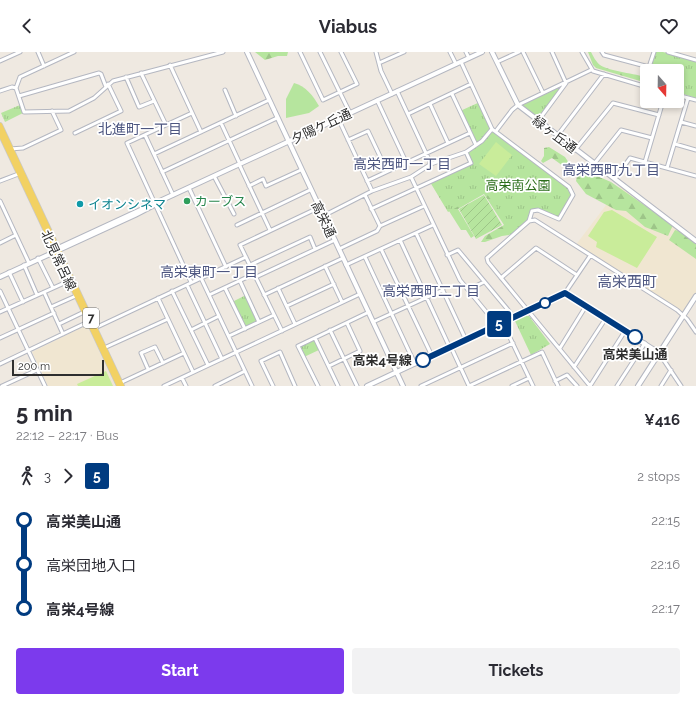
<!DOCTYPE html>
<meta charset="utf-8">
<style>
:root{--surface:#fff;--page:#f2f2f3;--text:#2b2b33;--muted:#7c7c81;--accent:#7c3aed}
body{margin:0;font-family:Raleway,"Noto Sans JP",sans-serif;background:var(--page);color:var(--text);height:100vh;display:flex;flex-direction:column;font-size:15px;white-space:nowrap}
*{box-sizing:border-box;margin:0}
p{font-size:13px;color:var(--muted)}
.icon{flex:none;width:22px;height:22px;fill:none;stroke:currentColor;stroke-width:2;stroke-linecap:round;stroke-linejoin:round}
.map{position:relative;height:334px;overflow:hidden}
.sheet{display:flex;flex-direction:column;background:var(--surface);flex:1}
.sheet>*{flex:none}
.badge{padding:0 8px;border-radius:3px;font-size:14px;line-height:26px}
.needle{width:26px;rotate:160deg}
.buttons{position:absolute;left:640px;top:12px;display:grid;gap:8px}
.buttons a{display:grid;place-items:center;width:44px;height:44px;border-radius:4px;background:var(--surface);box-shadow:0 2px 6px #0003;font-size:20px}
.scale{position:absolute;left:12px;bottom:10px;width:92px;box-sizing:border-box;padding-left:4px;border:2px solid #2e2e2e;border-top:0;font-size:11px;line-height:14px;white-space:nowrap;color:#2e2e2e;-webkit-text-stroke:3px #fff;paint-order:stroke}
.map>.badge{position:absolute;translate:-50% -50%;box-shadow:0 0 0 2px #fff}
.legs{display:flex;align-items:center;gap:6px;height:44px;padding:0 16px;font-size:13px}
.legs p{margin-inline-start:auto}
.summary{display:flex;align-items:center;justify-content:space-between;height:68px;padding:0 16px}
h1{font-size:22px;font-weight:700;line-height:30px}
.button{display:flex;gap:8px;margin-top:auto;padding:8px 16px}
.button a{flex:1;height:46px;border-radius:4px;background:var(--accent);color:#fff;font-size:16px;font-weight:700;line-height:46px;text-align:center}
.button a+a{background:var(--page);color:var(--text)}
ul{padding:0 16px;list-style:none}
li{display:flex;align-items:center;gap:14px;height:44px;font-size:15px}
li i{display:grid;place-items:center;width:6px;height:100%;margin:0 5px;background:currentColor}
li i::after{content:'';width:10px;height:10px;margin:-5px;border:3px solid;border-radius:50%;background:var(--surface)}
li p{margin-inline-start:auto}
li:first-child i{background:linear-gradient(#0000 50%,currentColor 0)}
li:last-child i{background:linear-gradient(currentColor 50%,#0000 0)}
header{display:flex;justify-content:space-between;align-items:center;height:52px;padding:0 16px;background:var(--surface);font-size:18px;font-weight:700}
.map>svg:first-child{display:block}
.education{fill:#f0e6d1}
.grass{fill:#b6e59e}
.forest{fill:url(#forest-firs)}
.park{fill:url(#park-tufts)}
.garden{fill:url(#garden-furrows)}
.pitch{fill:#c9ec9a}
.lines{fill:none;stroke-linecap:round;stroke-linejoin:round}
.street-casing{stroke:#b4b7c1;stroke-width:5}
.secondary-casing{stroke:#b4b7c1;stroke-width:6}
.primary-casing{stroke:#c9c9c9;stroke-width:6}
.street{stroke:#fff;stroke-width:3}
.secondary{stroke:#fff;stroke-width:4}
.primary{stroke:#f2d163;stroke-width:4.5}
.line-1-casing{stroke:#fff;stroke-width:9}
.line-1{stroke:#003b80;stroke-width:6}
.leisure-dot{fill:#2e9e5b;stroke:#fff;stroke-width:1.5}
.culture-dot{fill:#0f9aa8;stroke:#fff;stroke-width:1.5}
.stop-1-dot{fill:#fff;stroke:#003b80;stroke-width:2}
.labels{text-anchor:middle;stroke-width:3.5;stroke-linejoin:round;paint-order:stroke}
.shield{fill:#fff;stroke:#6d6d6d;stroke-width:1}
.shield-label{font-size:12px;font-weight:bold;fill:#2e2e2e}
.street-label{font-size:13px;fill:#2e2e2e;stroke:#fff}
.park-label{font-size:13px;fill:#2c6e1b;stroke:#fff}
.leisure-label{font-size:13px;fill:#27864d;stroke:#fff;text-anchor:start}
.culture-label{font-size:13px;fill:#0d838f;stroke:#fff;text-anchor:start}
.stop-label{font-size:13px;font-weight:bold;fill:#2e2e2e;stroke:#fff}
.neighbourhood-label{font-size:14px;fill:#4d5680;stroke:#fff}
.quarter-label{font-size:15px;fill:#4d5680;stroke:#fff}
</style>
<header><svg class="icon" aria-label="back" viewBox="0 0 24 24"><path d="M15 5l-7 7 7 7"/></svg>Viabus<svg class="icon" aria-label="heart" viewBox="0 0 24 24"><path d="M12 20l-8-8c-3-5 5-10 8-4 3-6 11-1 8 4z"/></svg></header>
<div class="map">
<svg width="696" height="334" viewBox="0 0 696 334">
<defs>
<pattern id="forest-firs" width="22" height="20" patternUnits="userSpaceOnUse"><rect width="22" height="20" fill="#b6e59e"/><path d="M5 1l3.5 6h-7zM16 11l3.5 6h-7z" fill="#9dc588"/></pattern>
<pattern id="park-tufts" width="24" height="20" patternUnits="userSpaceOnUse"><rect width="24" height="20" fill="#b6e59e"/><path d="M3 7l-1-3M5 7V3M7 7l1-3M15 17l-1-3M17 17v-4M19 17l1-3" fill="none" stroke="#9dc588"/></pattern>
<pattern id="garden-furrows" width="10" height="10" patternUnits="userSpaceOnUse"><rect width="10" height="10" fill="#b6e59e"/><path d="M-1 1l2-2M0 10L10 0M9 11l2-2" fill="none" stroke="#9dc588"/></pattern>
</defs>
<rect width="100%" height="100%" fill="#efe9e1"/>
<path class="education" d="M622,132L696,189V244L684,263L575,194Z
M87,273L115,334H48L32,300Z"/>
<path class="grass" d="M294,31C306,34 313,44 319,54L309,61L286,66V47Z"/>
<path class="forest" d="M255,0H288L287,4H278L265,8Z
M588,0H591C593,4 596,10 600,13C610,20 636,21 647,26V31L596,16L593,13Z
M549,95L565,105L569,111L592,116L597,124L611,130L673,173L668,184L645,175L626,159L616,158L586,142L576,129L577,124L552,106L543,111L541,109L544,104V96Z
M474,115L534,158L515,180L509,183L502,184L485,190H481L485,184L504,173L484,142L458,157L474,184L471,186L466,178H461L449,159Z
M675,178L679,179L696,192V207L669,188Z"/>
<path class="park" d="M656,0H663L696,10V46L677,40V19H650Z
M566,31L538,69L518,53Z
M480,50L492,77L569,135L573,143L559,167L538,158L532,159L529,169L516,179L485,140L448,160L430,130L471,111L466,100L476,93L460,59Z
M20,53L23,61L5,70L1,61Z
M246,243L259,270L245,277L232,250Z
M525,264H529L550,292L531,303L515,269Z
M315,286L321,297L304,305L298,294Z"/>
<path class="garden" d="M484,143L502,173L476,187L459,157Z"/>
<path class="pitch" d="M496,90L512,103L496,124L479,112Z
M612,158L657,185L637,216L596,195L597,190L588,184L604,160Z
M106,319L113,334H78L77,332Z"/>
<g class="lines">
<defs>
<path id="street" d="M38,0L44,14
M300,0L323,48L357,32L341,0
M320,0L350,61
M376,0L381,19L392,42
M450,0L456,12
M466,0L469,6
M523,0L543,41
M582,0L593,19L647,35
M602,0L604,3L649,15L654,0
M668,0L696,8
M0,9L20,0
M461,10L492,77L569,135L573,143L559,167L538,158L532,159L529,169
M497,10L519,0
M379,11L404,0
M170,13L201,80
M141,21L166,73
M126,25L139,55L154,49
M16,36L20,25L74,0
M225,38L236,64
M0,39L12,35L16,36L24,60L69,59L94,46L113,29L223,0
M397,39L431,112
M452,42L476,93
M677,43L696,48
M19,44L99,21L101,22L106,35
M377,48L406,110
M430,52L448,91
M408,62L471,32
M338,66L372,139
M538,69L566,31L552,0
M681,70L696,74
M221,71L240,112
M496,79L512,58L518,53L591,18
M75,81L121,59L108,32
M145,83L173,143
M557,84L604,22
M348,88L368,79L387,119
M675,92L696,98
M10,97L23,96L61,78L52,59
M575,98L613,51L659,63
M154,102L269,48
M645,110L663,49
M239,112L270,178
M594,112L621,78L652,86
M667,116L688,46
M162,120L277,66
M214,124L234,162
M411,125L460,228L497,273
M615,127L630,106L696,124
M0,129L21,121
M367,129L470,81
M249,134L263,127L266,134L301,118
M189,136L226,215
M365,143L380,174
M0,149L29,211
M371,157L471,111L466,100
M323,164L372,139L411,125L431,112L466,100L482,89L492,77
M237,173L310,138
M416,181L466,288
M400,188L450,296
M0,191L16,183
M339,197L377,179L380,174L424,154
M381,197L432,304
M447,203L458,198L514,265
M365,205L415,312
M38,206L53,236
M24,213L37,243
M250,213L310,185L315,197
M346,213L433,173
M325,214L342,250
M9,220L23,250
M256,225L335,188
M201,226L252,334
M501,226L536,196L577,223
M240,229L259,270
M191,230L127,91L192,61
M187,233L222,307
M225,236L245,277
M278,236L295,272
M468,238L484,230
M0,239L45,334
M172,239L208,313
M44,240L63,282
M565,241L590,204
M209,243L254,222
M264,243L343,206
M158,246L193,320
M287,254L334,232
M51,255L78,243
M0,260L71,228
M373,270L443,238
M503,271L533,334
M59,272L84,260
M95,276L246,205
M191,278L219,264
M330,278L357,334
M282,279L240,193L318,156
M229,284L274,263
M0,286L54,261
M315,286L338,334
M451,295L469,334
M104,296L168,267
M560,296L586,254
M659,301L681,334
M0,312L90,269
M329,314L360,299L347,271
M574,315L606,266
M148,317L141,301L155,295L163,311
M182,326L186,334
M555,329L567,323L577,334
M120,331L184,301
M2,334L37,318
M164,334L360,242
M215,334L245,319
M273,334L261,309L280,300L295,334
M318,334L298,294L369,260
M421,334L513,291
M469,334L542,300L558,334
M512,334L529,326
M590,334L488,210L487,206L529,169L535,168L677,258L687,267L696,280
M590,334L625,279
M617,334L645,291
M661,334L671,318"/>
<path id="secondary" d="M247,0L403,334
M492,0L518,53L696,189
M56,197L482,0
M0,225L135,163L160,150
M367,334L565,241L659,301
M638,334L696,244"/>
<path id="primary" d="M0,73L122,334
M0,81L119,334"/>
</defs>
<use href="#street" class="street-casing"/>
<use href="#secondary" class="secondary-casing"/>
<use href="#primary" class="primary-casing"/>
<use href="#street" class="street"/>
<use href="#secondary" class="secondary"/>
<use href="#primary" class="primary"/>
</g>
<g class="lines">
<defs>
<path id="line-1" d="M423,308L565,241L635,285"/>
</defs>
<use href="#line-1" class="line-1-casing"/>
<use href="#line-1" class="line-1"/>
</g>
<circle class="leisure-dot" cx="187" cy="149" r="4"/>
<circle class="culture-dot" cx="80" cy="152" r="4"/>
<g class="stop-1-dot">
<circle cx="545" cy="251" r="5"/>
<circle cx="635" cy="285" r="7"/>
<circle cx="423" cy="308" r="7"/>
</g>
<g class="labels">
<rect class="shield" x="83" y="256" width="16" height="20" rx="3"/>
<g class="shield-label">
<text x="91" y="270">7</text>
</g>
<g class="street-label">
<text transform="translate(321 74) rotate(-25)" y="5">夕陽ケ丘通</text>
<text transform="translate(555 82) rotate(37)" y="5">緑ヶ丘通</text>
<text transform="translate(324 167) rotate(64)" y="5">高栄通</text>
<text transform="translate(59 208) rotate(65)" y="5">北見常呂線</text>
</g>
<g class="park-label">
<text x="518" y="138">高栄南公園</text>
</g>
<g class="leisure-label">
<text x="195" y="154">カーブス</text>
</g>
<g class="culture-label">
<text x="88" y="157">イオンシネマ</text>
</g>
<g class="stop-label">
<text x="635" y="307">高栄美山通</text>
<text x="412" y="313" text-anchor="end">高栄4号線</text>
</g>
<g class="neighbourhood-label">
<text x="140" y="82">北進町一丁目</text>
<text x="402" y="117">高栄西町一丁目</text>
<text x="611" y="123">高栄西町九丁目</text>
<text x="209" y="225">高栄東町一丁目</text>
<text x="431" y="244">高栄西町二丁目</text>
</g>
<g class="quarter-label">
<text x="627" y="235">高栄西町</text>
</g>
</g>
</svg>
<div class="buttons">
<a><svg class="needle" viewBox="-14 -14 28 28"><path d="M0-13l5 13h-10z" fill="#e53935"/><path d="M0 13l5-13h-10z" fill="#7c7c81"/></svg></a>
</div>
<div class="scale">200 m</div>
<b class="badge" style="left:499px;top:272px;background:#003b80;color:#fff">5</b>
</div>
<section class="sheet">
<div class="summary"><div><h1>5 min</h1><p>22:12 – 22:17 · Bus</p></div><b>¥416</b></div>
<div class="legs"><svg class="icon" aria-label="walk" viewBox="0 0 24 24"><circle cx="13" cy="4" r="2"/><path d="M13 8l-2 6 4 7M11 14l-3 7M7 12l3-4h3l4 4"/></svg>3<svg class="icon" aria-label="forward" viewBox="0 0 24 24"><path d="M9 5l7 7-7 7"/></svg><b class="badge" style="background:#003b80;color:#fff">5</b><p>2 stops</p></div>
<ul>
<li><i style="color:#003b80"></i><b>高栄美山通</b><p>22:15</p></li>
<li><i style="color:#003b80"></i><span>高栄団地入口</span><p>22:16</p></li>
<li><i style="color:#003b80"></i><b>高栄4号線</b><p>22:17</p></li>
</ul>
<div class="button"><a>Start</a><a>Tickets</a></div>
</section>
